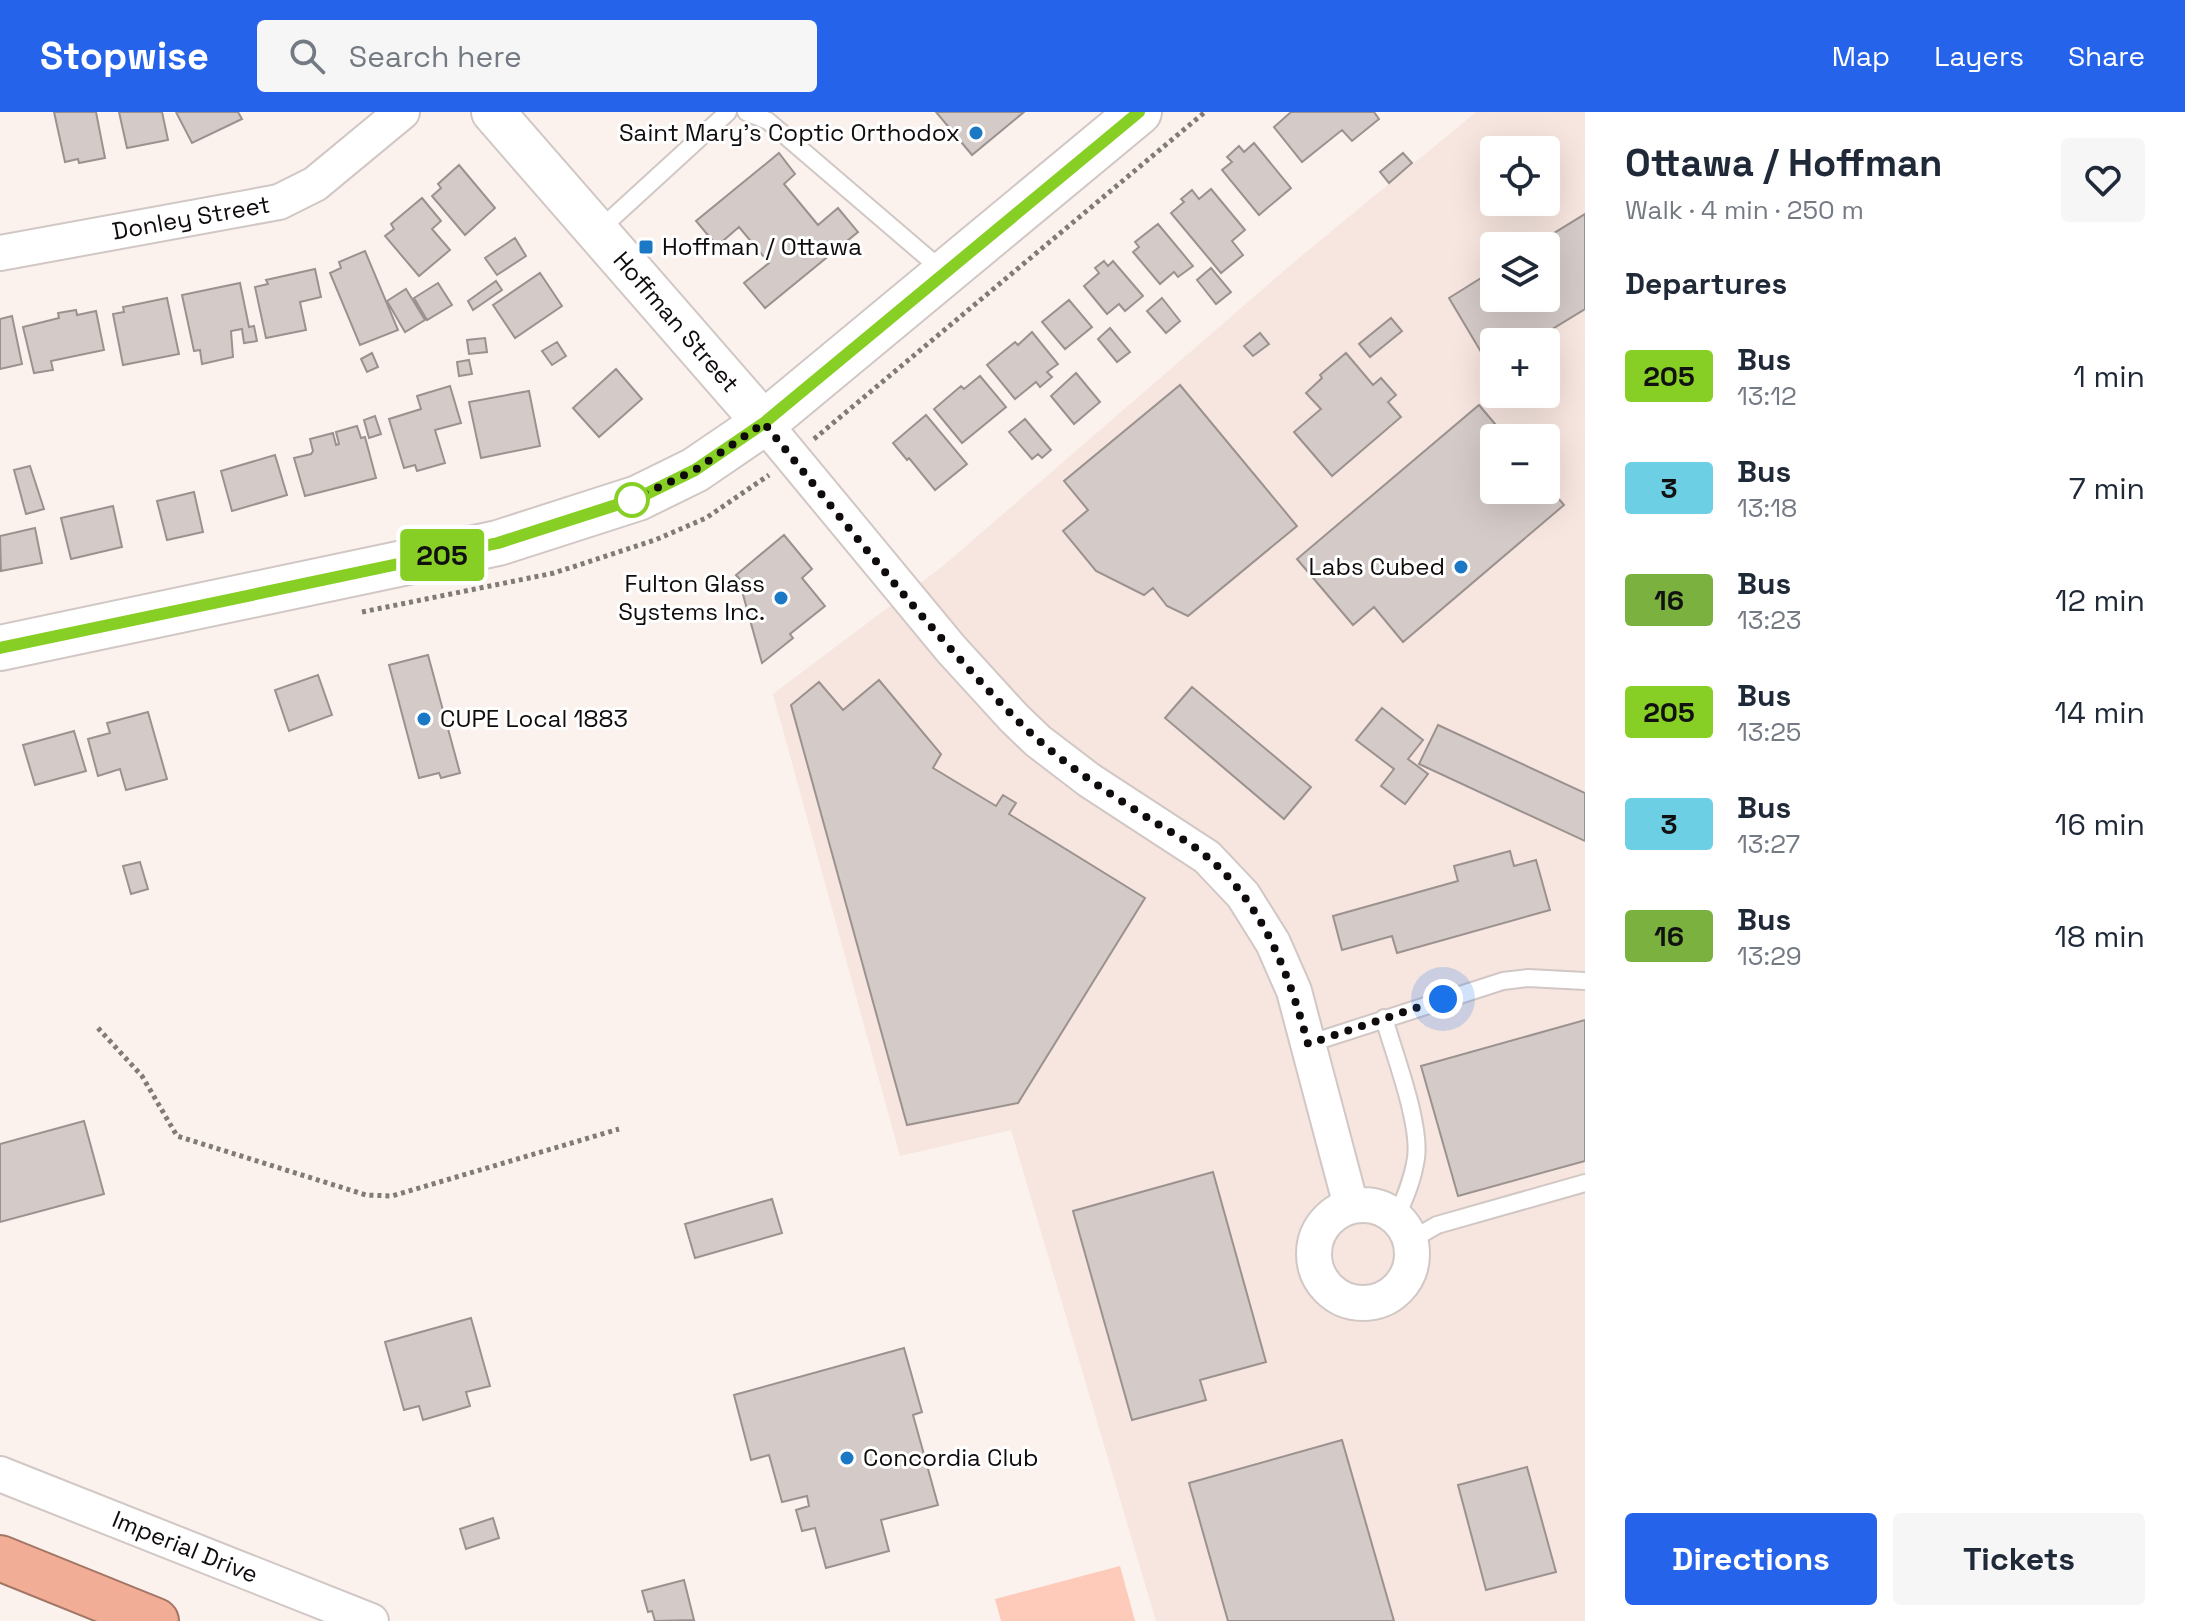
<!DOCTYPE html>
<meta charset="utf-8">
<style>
:root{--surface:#fff;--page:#f6f6f7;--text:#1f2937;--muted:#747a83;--accent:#2563eb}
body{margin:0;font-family:"Space Grotesk",sans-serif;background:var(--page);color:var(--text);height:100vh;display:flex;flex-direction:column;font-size:30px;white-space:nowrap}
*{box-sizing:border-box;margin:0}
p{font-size:26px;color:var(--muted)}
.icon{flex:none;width:44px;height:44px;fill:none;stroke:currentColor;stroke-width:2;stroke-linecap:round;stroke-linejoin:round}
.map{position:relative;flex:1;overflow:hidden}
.panel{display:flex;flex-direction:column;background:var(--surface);width:600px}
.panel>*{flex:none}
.badge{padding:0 16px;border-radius:6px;font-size:28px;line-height:52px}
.buttons{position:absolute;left:1480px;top:24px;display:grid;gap:16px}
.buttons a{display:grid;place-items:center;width:80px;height:80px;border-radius:8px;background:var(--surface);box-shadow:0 8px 32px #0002;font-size:40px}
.you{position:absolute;width:40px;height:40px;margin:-20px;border:6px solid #fff;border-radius:50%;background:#1a73e8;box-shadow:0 0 0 12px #1a73e833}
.map>.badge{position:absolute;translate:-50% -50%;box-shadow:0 0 0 4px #fff}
h2{padding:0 40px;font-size:30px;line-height:72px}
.round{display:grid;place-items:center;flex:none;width:84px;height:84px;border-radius:8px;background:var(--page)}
.head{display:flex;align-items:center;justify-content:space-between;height:136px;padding:0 40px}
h1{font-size:38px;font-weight:700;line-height:60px}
.cta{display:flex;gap:16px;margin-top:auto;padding:16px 40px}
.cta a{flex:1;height:92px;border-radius:8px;background:var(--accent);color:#fff;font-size:32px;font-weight:700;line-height:92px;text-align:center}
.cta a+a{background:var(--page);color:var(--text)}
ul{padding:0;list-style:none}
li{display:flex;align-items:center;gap:24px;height:112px;padding:0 40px}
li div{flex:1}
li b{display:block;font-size:30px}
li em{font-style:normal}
li .badge{min-width:88px;font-weight:700;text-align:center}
header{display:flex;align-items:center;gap:48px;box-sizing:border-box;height:112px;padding:0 40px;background:var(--accent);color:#fff}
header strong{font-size:38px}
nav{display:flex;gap:44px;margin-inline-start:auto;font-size:28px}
.search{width:560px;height:72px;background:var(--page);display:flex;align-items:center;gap:20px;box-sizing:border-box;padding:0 28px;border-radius:8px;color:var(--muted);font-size:30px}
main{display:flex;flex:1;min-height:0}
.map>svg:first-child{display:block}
.built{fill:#f7e5df;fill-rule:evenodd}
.green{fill:#fecab9}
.building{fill:#d4cac7;stroke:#9b928f;stroke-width:2}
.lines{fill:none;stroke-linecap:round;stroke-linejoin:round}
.service-casing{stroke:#d1c7c4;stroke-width:20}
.minor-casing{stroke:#d1c7c4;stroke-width:38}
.tertiary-casing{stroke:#d1c7c4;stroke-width:46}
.secondary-casing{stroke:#d1c7c4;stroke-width:48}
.motorway-casing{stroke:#a27565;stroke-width:48}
.path{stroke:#817b78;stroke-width:5;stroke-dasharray:4 4;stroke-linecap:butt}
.service{stroke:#fff;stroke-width:16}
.minor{stroke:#fff;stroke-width:34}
.tertiary{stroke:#fff;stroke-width:42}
.secondary{stroke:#fff;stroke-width:44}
.motorway{stroke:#f1ad96;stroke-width:44}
.line-casing{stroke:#fff;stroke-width:18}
.line{stroke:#87cf25;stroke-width:12}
.walk{stroke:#0f0c0b;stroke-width:8;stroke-dasharray:0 14.4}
.poi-dot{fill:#1b78c5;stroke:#fff;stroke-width:3}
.stop-dot{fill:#fff;stroke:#87cf25;stroke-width:4}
.labels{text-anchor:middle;stroke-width:6;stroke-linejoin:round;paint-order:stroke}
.poi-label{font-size:24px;fill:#0f0c0b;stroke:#fff;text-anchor:end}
.street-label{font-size:24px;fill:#0f0c0b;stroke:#fff}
</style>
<header>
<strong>Stopwise</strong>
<div class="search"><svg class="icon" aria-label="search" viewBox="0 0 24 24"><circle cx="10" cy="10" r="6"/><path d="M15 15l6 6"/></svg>Search here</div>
<nav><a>Map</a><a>Layers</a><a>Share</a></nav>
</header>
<main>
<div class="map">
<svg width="1585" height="1509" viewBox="0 0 1585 1509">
<rect width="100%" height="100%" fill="#fbf2ee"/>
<path class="built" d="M1476,0H1585V1509H1156L1011,1018L900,1044L773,582L943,454L1299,146ZM1494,38H1546V90H1494ZM1494,134H1546V186H1494ZM1494,230H1546V282H1494ZM1494,326H1546V378H1494Z"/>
<path class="green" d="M1120,1454L1135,1509H1001L995,1487Z"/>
<path class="building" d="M54,0H96L105,46L79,51L78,47L65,50Z
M119,0H162L168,28L127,36Z
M176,0H238L242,7L192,31Z
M936,0H1024L972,43Z
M1291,0H1374L1379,7L1352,29L1342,18L1302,50L1274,15Z
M1254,31L1291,76L1259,103L1222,58L1232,50L1227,45L1239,34L1244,40Z
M779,41L795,62L784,72L818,113L838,96L858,120L765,196L744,171L769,151L739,115L717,134L696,109Z
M1403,41L1412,51L1389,71L1380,60Z
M459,53L495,96L465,123L432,84L441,76L438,72Z
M1211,77L1245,118L1232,129L1243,143L1221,161L1171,101L1184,90L1181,87L1192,78L1199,87Z
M422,86L441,109L432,117L450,138L419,164L385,124L394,117L391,112Z
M1585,102V197L1531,230H1494V253L1490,255L1449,186L1494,158V186H1546V134H1533Z
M1158,112L1193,154L1178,165L1174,160L1160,172L1133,140L1139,135L1135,130Z
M515,126L526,144L497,163L485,146Z
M365,139L398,218L360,233L330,161L341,156L339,150Z
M1104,149L1108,154L1113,149L1143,184L1125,199L1119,192L1107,202L1084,174L1099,161L1095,156Z
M1211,156L1231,180L1216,192L1197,168Z
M315,157L321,185L300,190L306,218L266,226L255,175L268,172L266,168Z
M540,161L562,194L515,226L493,193Z
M496,169L502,178L473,198L468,189Z
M240,171L249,215L254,214L257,229L244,231L242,217L231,219L233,245L202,252L200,238L194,239L182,183Z
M438,171L452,193L427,208L414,186Z
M406,177L425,208L405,220L387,189Z
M167,186L179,242L123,253L113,202L124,200L123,195Z
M1162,186L1180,209L1166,221L1147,199Z
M1069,188L1092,215L1065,237L1042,210Z
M76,198L77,203L96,199L104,238L51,249L53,258L34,261L23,215L59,206L58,201Z
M12,204L22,252L0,257V207Z
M1391,206L1402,219L1370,245L1359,232Z
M1110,216L1130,240L1117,250L1098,227Z
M1032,220L1058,252L1047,260L1052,265L1040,275L1036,270L1015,287L987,253L1015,230L1018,233Z
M1260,221L1269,232L1253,244L1244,234Z
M485,226L487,240L469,242L467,228Z
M557,230L566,244L552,253L542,239Z
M372,241L378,255L367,260L361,247Z
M1346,241L1373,273L1381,266L1396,283L1388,290L1401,305L1332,364L1294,320L1321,297L1306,281L1322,266L1320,263Z
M469,248L472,262L459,264L457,250Z
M616,257L642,287L599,325L573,296Z
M1076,261L1100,290L1074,312L1051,284Z
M980,264L1006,295L962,331L934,297L961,274L964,277Z
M1180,273L1297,414L1188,504L1167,494L1153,476L1144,483L1096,459L1063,419L1088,398L1064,369Z
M450,274L461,311L435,318L445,351L417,359L415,353L404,356L389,307L421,297L417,284Z
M529,279L540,334L481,346L469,290Z
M1479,293L1507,326H1494V378H1546V372L1564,393L1403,530L1374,495L1353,513L1297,447Z
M926,303L967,352L935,378L909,346L907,348L893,331Z
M375,304L381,322L369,326L364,308Z
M1025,307L1051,338L1042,346L1038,342L1032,347L1009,320Z
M357,314L361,326L365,325L376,366L305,384L294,346L311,342L313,339L310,327L333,321L336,333L339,332L336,320Z
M275,343L287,383L232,399L221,359Z
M30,354L44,397L26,402L14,358Z
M194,380L203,420L167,428L157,389Z
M113,394L122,435L71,447L61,406Z
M35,416L42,451L1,459L0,424Z
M784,423L812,457L802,466L825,494L790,522L793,526L762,551L742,479L747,475L736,463Z
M428,543L460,661L441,666L439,661L419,666L389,553Z
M318,563L332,603L289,619L275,578Z
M879,568L941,642L933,656L996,694L1003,683L1016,691L1009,702L1145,786L1018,991L907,1013L791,593L819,570L843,598Z
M1192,575L1311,675L1284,707L1165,606Z
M1382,596L1423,628L1408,647L1428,662L1405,692L1381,674L1394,657L1356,628Z
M148,600L167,667L126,678L120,657L98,664L88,627L110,621L107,611Z
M1438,613L1585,681V729L1419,652Z
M74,619L86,659L35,673L23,633Z
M1510,739L1514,754L1536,748L1550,798L1397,841L1392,824L1342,838L1333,804L1458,769L1454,754Z
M140,750L148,777L131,782L123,754Z
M1585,908V1049L1458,1084L1421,954Z
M84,1009L104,1082L0,1110V1032Z
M1213,1060L1266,1250L1200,1268L1206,1288L1132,1308L1073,1099Z
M772,1087L782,1121L695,1146L685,1112Z
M471,1206L490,1274L466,1280L470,1294L423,1308L419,1294L404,1298L385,1230Z
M904,1236L922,1300L913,1303L938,1393L881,1408L889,1439L826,1456L815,1416L802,1419L796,1398L809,1394L807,1384L782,1390L769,1343L751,1348L734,1283Z
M1342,1328L1394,1509H1228L1189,1371Z
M1527,1355L1556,1460L1486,1478L1458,1373Z
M493,1406L499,1426L466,1437L460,1417Z
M684,1468L694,1508L655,1509L652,1499L648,1500L642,1479Z"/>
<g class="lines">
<defs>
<path id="service" d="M746,0L768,9L943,159
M598,119L728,0
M1384,906C1394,942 1421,1011 1416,1046C1413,1067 1405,1086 1396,1106
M1308,932L1503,869L1528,866L1585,869
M1411,1128L1437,1113L1585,1071"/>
<path id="minor" d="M0,141L279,90L315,72L402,0
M764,311L951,537L1014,606L1038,629L1089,668L1207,745L1243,783L1273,831L1294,879L1351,1094
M1314 1142a49 49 0 1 1 98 0a49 49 0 1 1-98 0Z
M0,1362L371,1509"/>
<path id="tertiary" d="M493,0L764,311"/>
<path id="secondary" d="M0,536L498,431L638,386L695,358L764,311L1139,0"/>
<path id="motorway" d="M0,1446L156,1509"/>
</defs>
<use href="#service" class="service-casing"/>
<use href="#minor" class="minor-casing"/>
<use href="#tertiary" class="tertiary-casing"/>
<use href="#secondary" class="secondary-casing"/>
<use href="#motorway" class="motorway-casing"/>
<path class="path" d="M814,327L1205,0
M362,500L554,461L655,428L706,406L769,363
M98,916L142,964L177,1024L366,1083L392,1084L619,1017"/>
<use href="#service" class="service"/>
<use href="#minor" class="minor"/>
<use href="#tertiary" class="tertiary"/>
<use href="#secondary" class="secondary"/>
<use href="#motorway" class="motorway"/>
</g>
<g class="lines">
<defs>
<path id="line" d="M0,536L498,431L638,386L695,358L764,311L1139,0"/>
</defs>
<use href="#line" class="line-casing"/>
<use href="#line" class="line"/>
<path class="walk" d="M632,388L695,358L764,311C845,411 925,514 1015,606C1053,645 1099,675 1145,704C1165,717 1187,728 1206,744C1263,791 1289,862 1308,932L1443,887"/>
</g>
<g class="poi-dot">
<circle cx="976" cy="21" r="8"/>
<rect x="638" y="127" width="16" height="16" rx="4"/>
<circle cx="1461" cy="455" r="8"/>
<circle cx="781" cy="486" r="8"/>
<circle cx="424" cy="607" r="8"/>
<circle cx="847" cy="1346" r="8"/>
</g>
<circle class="stop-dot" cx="632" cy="388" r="16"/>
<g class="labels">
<g class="poi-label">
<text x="960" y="29">Saint Mary's Coptic Orthodox</text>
<text x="662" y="143" text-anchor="start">Hoffman / Ottawa</text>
<text x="1445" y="463">Labs Cubed</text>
<text x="765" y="480">Fulton Glass<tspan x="765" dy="28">Systems Inc.</tspan></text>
<text x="440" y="615" text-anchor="start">CUPE Local 1883</text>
<text x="863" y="1354" text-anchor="start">Concordia Club</text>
</g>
<g class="street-label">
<text transform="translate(191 106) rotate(-10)" y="8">Donley Street</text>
<text transform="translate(676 210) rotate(49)" y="8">Hoffman Street</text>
<text transform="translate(185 1435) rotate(22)" y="8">Imperial Drive</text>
</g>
</g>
</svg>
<div class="buttons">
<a><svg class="icon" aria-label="locate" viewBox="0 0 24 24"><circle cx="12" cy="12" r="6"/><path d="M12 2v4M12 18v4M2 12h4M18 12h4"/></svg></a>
<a><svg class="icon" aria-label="layers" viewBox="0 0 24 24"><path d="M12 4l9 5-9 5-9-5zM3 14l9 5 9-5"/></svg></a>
<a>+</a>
<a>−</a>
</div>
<div class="you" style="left:1443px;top:887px"></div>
<b class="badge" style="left:442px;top:443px;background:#87cf25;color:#111">205</b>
</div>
<section class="panel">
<div class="head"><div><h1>Ottawa / Hoffman</h1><p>Walk · 4 min · 250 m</p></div><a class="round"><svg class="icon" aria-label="heart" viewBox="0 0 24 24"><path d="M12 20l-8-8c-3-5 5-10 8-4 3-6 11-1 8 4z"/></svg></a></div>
<h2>Departures</h2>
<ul>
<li><span class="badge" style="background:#87cf25;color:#111">205</span><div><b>Bus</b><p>13:12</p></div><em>1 min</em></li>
<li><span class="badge" style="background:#6ccfe3;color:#111">3</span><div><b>Bus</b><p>13:18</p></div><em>7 min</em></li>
<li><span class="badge" style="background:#7ab13f;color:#111">16</span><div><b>Bus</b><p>13:23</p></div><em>12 min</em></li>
<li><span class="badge" style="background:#87cf25;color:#111">205</span><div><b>Bus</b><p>13:25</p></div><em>14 min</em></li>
<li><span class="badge" style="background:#6ccfe3;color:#111">3</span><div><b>Bus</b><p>13:27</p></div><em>16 min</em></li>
<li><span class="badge" style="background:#7ab13f;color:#111">16</span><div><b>Bus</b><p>13:29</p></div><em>18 min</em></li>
</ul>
<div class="cta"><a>Directions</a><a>Tickets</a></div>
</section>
</main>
